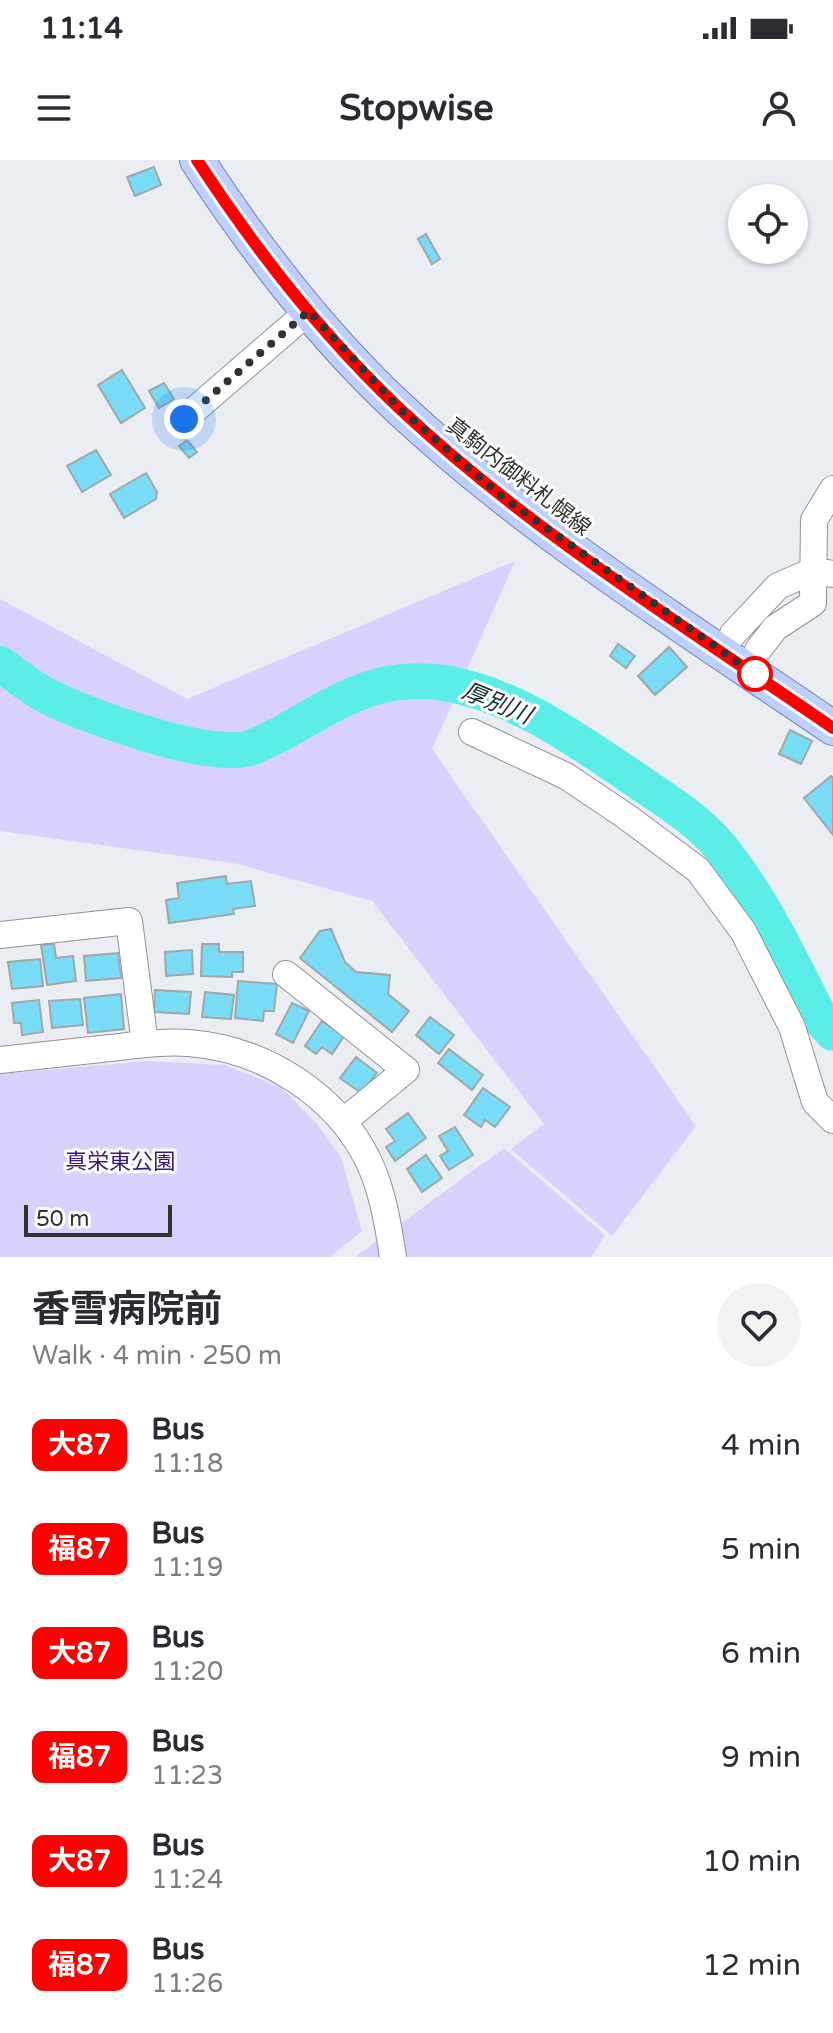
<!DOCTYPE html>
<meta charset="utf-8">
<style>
:root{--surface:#fff;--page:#f2f2f3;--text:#2b2b33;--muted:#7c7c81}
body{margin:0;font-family:"Varela Round","Noto Sans JP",sans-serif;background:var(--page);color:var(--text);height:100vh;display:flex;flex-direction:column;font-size:30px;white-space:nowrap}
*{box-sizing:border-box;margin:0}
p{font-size:26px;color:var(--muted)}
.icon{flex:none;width:44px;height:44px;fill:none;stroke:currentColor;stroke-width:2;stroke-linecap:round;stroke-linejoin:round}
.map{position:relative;height:1097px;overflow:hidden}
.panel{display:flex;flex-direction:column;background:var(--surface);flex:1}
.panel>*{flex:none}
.badge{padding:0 16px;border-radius:12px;font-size:28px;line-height:52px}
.tools{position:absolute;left:728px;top:24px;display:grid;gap:16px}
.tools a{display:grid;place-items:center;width:80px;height:80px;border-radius:50%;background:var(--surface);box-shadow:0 2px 6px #0004;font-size:40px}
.scale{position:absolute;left:24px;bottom:20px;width:148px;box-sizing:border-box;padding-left:8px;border:4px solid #313234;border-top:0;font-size:22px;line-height:28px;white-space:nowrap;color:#313234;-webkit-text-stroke:6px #fff;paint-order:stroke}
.you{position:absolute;width:40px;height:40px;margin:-20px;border:6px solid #fff;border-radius:50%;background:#1a73e8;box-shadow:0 0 0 12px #1a73e833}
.map>.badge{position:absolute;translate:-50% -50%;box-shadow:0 0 0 4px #fff}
.round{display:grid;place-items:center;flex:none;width:84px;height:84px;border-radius:42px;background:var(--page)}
.summary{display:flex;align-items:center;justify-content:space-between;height:136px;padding:0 32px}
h1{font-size:38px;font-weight:700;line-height:60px}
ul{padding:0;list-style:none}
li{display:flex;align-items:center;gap:24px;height:104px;padding:0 32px}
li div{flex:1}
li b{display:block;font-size:30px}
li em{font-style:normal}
li .badge{min-width:88px;font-weight:700;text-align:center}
.status{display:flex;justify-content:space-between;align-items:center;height:56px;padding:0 40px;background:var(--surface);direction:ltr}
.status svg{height:22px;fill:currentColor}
header{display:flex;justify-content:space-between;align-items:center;height:104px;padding:0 32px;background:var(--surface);font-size:36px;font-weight:700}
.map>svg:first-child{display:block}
.green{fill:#d8d1fe}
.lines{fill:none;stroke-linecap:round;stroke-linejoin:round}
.river{stroke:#5beee9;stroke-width:36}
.building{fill:#79dcf6;stroke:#a1a6a8;stroke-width:2}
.minor-casing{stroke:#8e9296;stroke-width:28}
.major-casing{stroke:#7083b2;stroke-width:36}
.minor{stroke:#fff;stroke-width:26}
.major{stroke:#becffa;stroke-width:34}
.line-casing{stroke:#fff;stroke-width:18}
.line{stroke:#f00;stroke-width:12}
.walk{stroke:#313234;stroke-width:8;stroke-dasharray:0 14.4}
.stop-dot{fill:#fff;stroke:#f00;stroke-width:4}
.labels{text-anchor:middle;stroke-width:6;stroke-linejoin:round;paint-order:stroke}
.street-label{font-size:22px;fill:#313234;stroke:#fff}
.park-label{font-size:22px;fill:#3a167a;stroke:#fff}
.water-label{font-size:24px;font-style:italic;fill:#183130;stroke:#fff}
</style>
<div class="status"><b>11:14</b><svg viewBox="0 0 49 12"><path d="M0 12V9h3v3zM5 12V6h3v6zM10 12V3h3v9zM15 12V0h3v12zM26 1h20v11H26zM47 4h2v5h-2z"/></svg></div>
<header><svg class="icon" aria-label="menu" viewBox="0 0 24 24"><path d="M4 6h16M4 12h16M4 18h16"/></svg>Stopwise<svg class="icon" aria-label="person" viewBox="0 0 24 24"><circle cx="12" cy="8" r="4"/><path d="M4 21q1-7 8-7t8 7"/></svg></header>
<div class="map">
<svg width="833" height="1097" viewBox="0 0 833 1097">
<rect width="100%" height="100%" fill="#eaeef2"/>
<path class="green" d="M515,401L432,589L696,966L612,1076L511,989L544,964L372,741L238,704L0,671V439L187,539Z
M147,901L225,905L281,927L317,964L341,997L362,1071L330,1097H0V914Z
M504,988L605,1075L591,1097H355Z"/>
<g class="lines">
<path class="river" d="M0,504C15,514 29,526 45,535C83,555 214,603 253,587C297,569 336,536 383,525C404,521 428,520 450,524C518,537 580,582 636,620C664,639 701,662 721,688C763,740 791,801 821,860L833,873"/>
</g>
<path class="building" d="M154,7L161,25L135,36L127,17Z
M426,74L440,99L432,104L418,79Z
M122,210L145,248L121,263L98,225Z
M164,223L174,239L159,248L149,231Z
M187,280L197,292L189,298L179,286Z
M96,290L111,315L82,332L67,306Z
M146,313L157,332L156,339L124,358L110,334Z
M618,484L635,496L626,508L610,496Z
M669,487L687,507L655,535L638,516Z
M790,570L812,581L801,604L779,594Z
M831,616L833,618V675L804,638Z
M226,716L227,724L251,721L255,746L233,749L234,754L169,763L166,740L179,738L177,723Z
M331,769L345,802L356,812L390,815L388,834L409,851L392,872L300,798L320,771Z
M54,784L56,798L73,796L76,821L47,825L41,785Z
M202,784H219V792H243V812H232V817L201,816Z
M192,790L193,814L166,816L165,792Z
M118,793L121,818L86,821L84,796Z
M40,799L43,826L12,829L8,802Z
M238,821L277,824L274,851H264L263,861L235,858Z
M155,830L191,832L189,854L154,852Z
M205,832L234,835L231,859L202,857Z
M121,834L124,869L88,873L84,838Z
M80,839L83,865L52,868L49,841Z
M39,840L43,872L22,875L21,863H14L12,843Z
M292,843L309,851L293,883L276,874Z
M430,857L454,875L439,894L416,875Z
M322,861L344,876L332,894L322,887L316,894L305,886Z
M449,889L483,915L472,930L438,903Z
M356,897L377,913L361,933L340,918Z
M483,928L510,947L495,967L485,960L481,967L464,955Z
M408,953L426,978L395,1001L386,987L395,981L386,969Z
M455,967L473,995L449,1010L440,996L448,991L439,976Z
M426,995L442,1018L422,1032L407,1009Z"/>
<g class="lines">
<defs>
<path id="minor" d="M184,259L309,151
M733,474L778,426L813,411L833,414
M758,490L775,468L813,443L814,360L833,329
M472,572L566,616L627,657L698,710L743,771L792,867L815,942L833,960
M0,775L129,761L145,884
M286,814L406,910L344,961
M0,900C37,896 73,892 110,888C136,885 163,881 189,883C264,889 336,934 369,1002C383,1032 388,1065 393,1097"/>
<path id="major" d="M197,0C255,89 322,176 399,248C531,371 685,467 833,568"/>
</defs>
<use href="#minor" class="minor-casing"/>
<use href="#major" class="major-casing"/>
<use href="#minor" class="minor"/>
<use href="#major" class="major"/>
</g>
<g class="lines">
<defs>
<path id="line" d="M197,0C255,89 322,175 399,248C530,371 686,467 833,568"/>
</defs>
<use href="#line" class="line-casing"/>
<use href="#line" class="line"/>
<path class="walk" d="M184,259L309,151L399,248L505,339L755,514"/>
</g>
<circle class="stop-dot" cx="755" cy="514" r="16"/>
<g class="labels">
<g class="street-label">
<text transform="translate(519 316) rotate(38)" y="8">真駒内御料札幌線</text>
</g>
<g class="park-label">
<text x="120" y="1009">真栄東公園</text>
</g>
<g class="water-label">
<text transform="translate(497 543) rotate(22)" y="8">厚別川</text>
</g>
</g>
</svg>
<div class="tools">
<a><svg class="icon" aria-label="locate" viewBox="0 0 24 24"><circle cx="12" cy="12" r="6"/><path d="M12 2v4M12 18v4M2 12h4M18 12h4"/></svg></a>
</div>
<div class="scale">50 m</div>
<div class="you" style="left:184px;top:259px"></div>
</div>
<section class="panel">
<div class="summary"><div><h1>香雪病院前</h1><p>Walk · 4 min · 250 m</p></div><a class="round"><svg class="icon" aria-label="heart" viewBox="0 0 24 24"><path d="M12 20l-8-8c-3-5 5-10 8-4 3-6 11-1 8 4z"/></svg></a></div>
<ul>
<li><span class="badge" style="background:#f00;color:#fff">大87</span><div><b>Bus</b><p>11:18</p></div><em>4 min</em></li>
<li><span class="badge" style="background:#f00;color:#fff">福87</span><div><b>Bus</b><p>11:19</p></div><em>5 min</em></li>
<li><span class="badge" style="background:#f00;color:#fff">大87</span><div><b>Bus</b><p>11:20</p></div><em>6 min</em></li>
<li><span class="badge" style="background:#f00;color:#fff">福87</span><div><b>Bus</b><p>11:23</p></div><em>9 min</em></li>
<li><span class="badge" style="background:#f00;color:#fff">大87</span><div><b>Bus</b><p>11:24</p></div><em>10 min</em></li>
<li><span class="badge" style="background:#f00;color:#fff">福87</span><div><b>Bus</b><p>11:26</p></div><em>12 min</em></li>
</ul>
</section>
